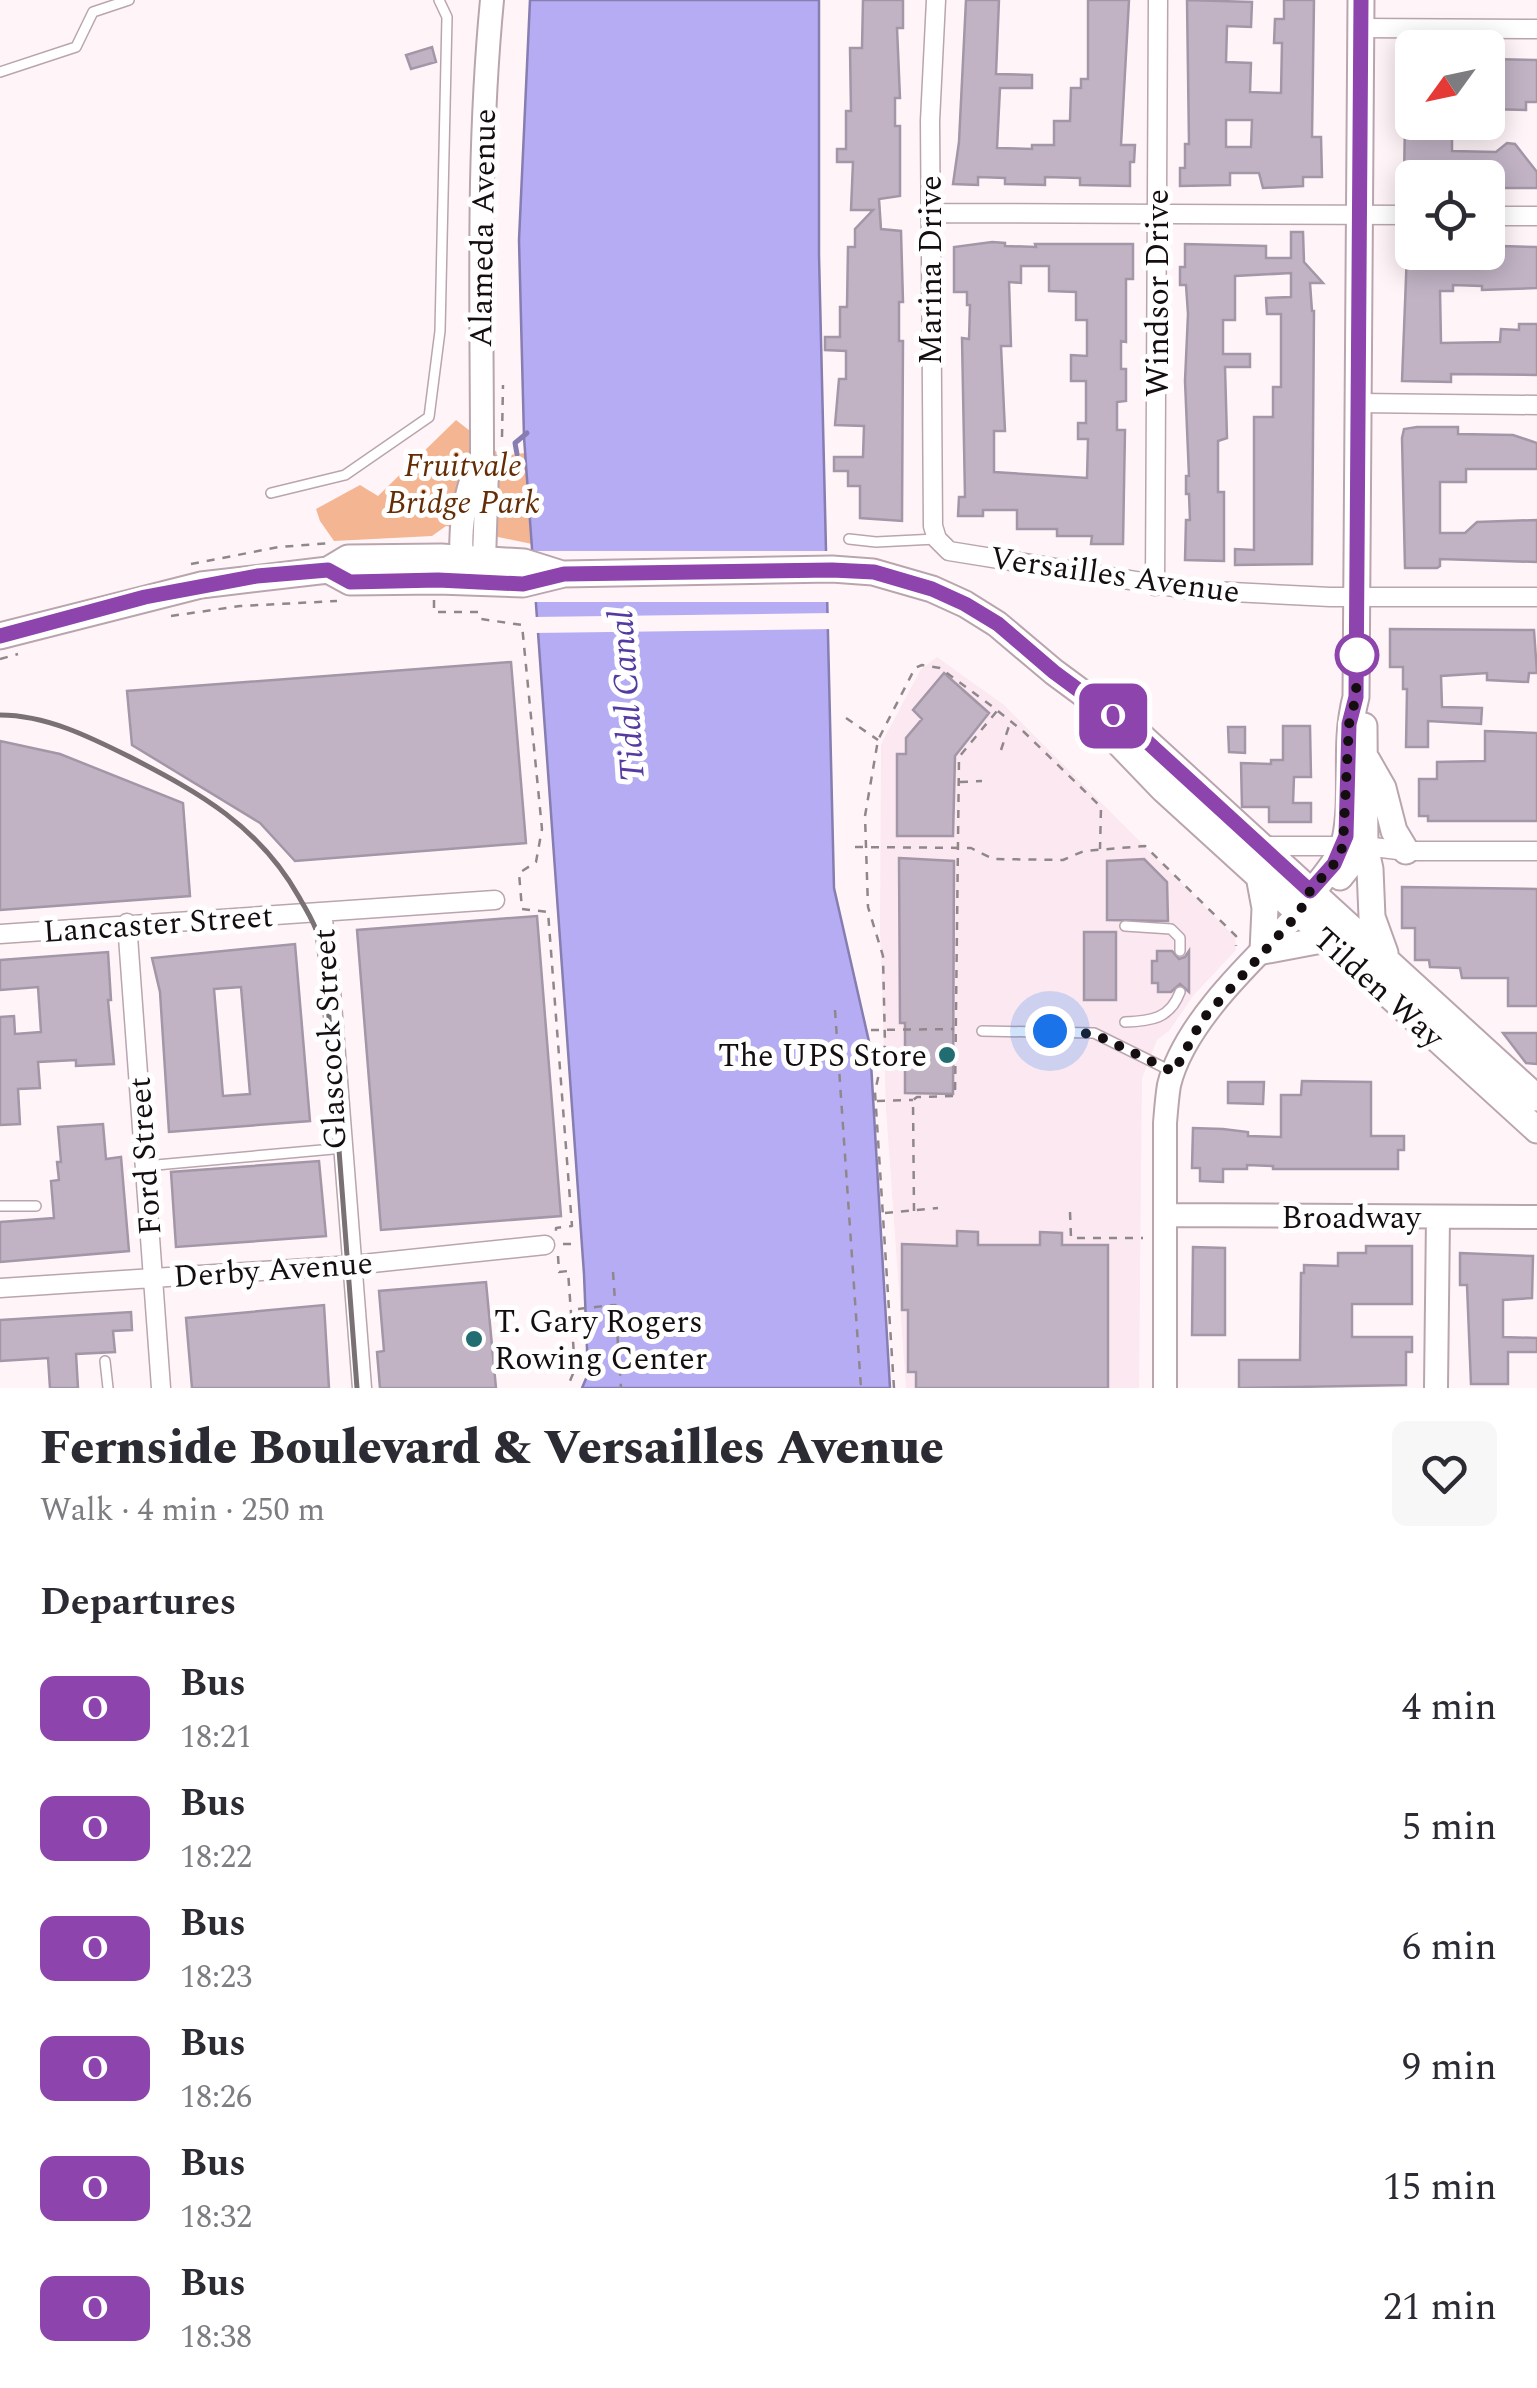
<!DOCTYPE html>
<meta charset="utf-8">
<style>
:root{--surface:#fff;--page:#f7f7f7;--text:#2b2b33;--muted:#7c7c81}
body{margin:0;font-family:Spectral,serif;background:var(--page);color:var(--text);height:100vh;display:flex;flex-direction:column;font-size:38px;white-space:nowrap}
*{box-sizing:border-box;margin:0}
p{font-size:32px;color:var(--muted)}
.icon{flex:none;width:55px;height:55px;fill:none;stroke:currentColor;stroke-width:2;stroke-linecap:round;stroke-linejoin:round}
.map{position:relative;height:1388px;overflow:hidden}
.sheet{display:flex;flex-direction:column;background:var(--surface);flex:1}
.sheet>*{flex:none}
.badge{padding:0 20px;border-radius:15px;font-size:35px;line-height:65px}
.needle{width:65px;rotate:237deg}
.buttons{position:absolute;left:1395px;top:30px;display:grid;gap:20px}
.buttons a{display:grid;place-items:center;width:110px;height:110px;border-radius:15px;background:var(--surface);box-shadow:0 5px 25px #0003;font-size:50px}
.you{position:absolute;width:50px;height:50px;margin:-25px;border:8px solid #fff;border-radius:50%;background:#1a73e8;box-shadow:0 0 0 15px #1a73e833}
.map>.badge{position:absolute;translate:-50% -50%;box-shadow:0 0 0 5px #fff}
h2{padding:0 40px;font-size:38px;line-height:90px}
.round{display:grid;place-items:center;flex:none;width:105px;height:105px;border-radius:15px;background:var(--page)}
.headline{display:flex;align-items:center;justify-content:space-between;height:170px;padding:0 40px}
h1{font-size:48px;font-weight:800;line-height:75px}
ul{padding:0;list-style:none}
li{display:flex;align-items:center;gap:30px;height:120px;padding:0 40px}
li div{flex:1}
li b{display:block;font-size:38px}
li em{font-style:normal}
li .badge{min-width:110px;font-weight:700;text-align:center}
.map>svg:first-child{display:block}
.built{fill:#fbe8f0}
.green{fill:#f4b593}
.water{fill:#b6acf4;stroke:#867db0;stroke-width:2.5}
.pier{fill:#fff5f9}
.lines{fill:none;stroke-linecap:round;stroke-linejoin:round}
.stream{stroke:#867db0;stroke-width:5}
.building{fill:#c1b3c4;stroke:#a396a6;stroke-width:2.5;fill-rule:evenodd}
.service-casing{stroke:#baa5ae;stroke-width:12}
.minor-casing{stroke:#baa5ae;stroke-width:21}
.tertiary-casing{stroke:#baa5ae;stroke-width:26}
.secondary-casing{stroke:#baa5ae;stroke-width:29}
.path{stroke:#90878b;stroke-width:2.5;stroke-dasharray:8 8;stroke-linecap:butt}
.service{stroke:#fff;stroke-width:9}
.minor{stroke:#fff;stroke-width:18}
.tertiary{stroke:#fff;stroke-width:22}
.secondary{stroke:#fff;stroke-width:25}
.rail{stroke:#7a7175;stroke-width:5}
.line-casing{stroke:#fff;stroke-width:22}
.line{stroke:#8e44ad;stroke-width:15}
.walk{stroke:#150e11;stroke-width:10;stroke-dasharray:0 18}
.stop-dot{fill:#fff;stroke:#8e44ad;stroke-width:5}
.poi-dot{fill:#216d71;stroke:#fff;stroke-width:4}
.labels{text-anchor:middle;stroke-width:10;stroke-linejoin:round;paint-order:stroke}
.street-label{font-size:32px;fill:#150e11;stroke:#fff}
.park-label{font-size:32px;font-style:italic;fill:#652d05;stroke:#fff}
.poi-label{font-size:32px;fill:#150e11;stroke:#fff;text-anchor:end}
.water-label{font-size:35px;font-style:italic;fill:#553ba1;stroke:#fff}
</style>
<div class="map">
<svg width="1537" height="1388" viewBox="0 0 1537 1388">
<rect width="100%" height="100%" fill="#fff5f9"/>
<path class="built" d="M937,657L1004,705L1235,937L1236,950L1193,996L1169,1031L1157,1040L1142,1078L1139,1388H906L886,1109L880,931L881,744L921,669Z"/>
<path class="green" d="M456,420L502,456L525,453L532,544L446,526L432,536L334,541L320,521L316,509L360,485L378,496Z"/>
<path class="water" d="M530,0H819V255L834,888L870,1046L890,1388H582L588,1374L584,1274L524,437L519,240Z"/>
<path class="pier" d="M530,551H832L833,602H531Z
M833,613V629L533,633L532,617Z"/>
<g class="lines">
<path class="stream" d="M517,454L515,443L527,433"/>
</g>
<path class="building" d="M863,0H903V28H897L900,98H895V126H900V196L879,199L881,229L901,231L903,302H899V341H903L902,521L860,518V486H848V471H834V457H863L864,426L835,425L839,379H846V351L825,350V337H840V307H847L848,247H855V229L873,210H851L853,162H837V149H846V111H851L850,48H862Z
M966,0H999L996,74L1032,75V88H1000L997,148L1032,149V145H1054V121H1070L1071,88H1081V79H1088V0H1129L1121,145H1135L1134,162H1130V186L1080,185V178L1045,177V185L1005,184V178L978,177V185L953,184L959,142Z
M1187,0L1252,2L1251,27L1227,26L1226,62L1251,63L1250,92L1281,93L1282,43H1274L1275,19H1284V0H1314L1312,137H1321L1322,177H1303V186L1263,188L1259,173H1230V185L1180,186V168H1185V144H1189ZM1226,120H1252L1251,147H1226Z
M432,47L436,62L411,69L406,55Z
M1488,59L1537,60V102H1526V110L1488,109Z
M1405,122H1452V151L1496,152L1507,143L1515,144L1537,172V188H1488V178H1404Z
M1291,232H1303L1304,262L1323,283H1310L1312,311H1314L1312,564L1235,565V549L1254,550V417H1273V387H1281V314H1267L1266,298L1291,297V273L1235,276V320H1223V354H1250V367H1225L1227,438L1218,441V492H1224V561L1185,560L1186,520H1190L1189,494H1186V476H1189L1185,381L1188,314L1186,285H1180V267H1185V244L1266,246V258H1291Z
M992,242L1005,243V246L1036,247L1035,244H1133V279H1126V342L1121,341V369H1126V401L1117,402V430H1125L1123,544H1091L1092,536H1057V529H1017V510H983V516H958L959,497H965L962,338L969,339L970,305H967V292H954V247ZM1021,266H1049V291L1076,292V320H1087V356L1071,355V381H1086V423H1078V439H1088L1087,478L994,472V431H1005L1001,346H1011L1009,282L1021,283Z
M1501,246L1537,247V288L1482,290V286L1453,285V291H1440L1441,343L1500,342L1501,329L1519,330V324H1537V375L1451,374V382L1402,381L1407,252H1501Z
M1417,427H1458V434L1513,435L1537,443V469H1466V482H1440V533H1465L1477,522L1537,520V562L1440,559V566L1437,568H1405L1402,438L1404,429Z
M1390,629L1534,630L1537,673H1529L1528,682L1487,680V673L1441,676L1442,707L1482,708L1481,724L1428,721V747H1406L1407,689H1403V667H1390Z
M511,662L526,843L295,861L260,823L132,745L127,691Z
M944,673L989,713L955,756L953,836H897V754H906V738L922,719L913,710Z
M1283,726H1310L1311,777H1294L1293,803H1311V822H1269V807H1242L1241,763L1271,764V760H1283Z
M1228,727H1245V753L1229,752Z
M1485,731L1537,733V821H1428V816H1419V779H1437V762L1485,761Z
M0,741L60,754L183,803L190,896L0,910Z
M899,858L954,861L953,1094L905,1093V1023H900Z
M1144,859L1167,882L1168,921L1107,920V861Z
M1402,887L1537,889V1006H1508V978H1462L1460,968L1430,967L1429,960H1415V928H1402Z
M537,916L561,1216L381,1230L357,930Z
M1084,932H1116V1000H1084Z
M295,944L310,1121L169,1132L160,992L152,958ZM241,987L250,1094L223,1096L214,989Z
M1157,951H1172L1179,959L1185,957L1189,951V992L1180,984L1171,992H1158V983H1152V961H1157Z
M108,952L111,1000H108L114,1064L76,1066V1060L38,1062L40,1088L18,1089L20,1124L0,1125V1017L14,1016L15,1034L41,1032L38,987L0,990V960Z
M1503,1033H1537V1064L1526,1063Z
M1302,1081L1371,1082V1136H1404V1150H1398V1169H1273V1166L1247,1165V1169H1223V1182L1200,1181V1168H1192L1193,1128L1223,1129L1248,1132V1136L1281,1137V1095H1301Z
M1228,1082H1264L1263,1104L1228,1103Z
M103,1124L106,1159L121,1157L129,1251L0,1262V1222L54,1218L51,1181L59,1180L57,1162H61L58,1127Z
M319,1161L326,1236L176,1247L171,1172Z
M957,1231L978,1232V1245H1040V1232L1062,1233V1245H1108V1388H916V1372H908V1310H902V1244L957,1246Z
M1366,1246H1412V1304H1352V1337H1412V1352H1406V1385L1239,1388V1360H1300L1301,1273H1304V1265L1338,1266V1253H1366Z
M1193,1247L1225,1248V1335H1192Z
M1460,1253L1533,1256L1532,1298L1503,1300V1337L1537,1338V1352H1508V1384H1471L1467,1285H1460Z
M486,1282L496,1388H380L377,1352L384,1351L379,1291Z
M324,1305L329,1388H192L186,1318Z
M131,1312L132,1330L113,1331L115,1352L76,1354L78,1388H50L48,1358L0,1361V1320Z"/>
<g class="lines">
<defs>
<path id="service" d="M0,72L76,47L93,12L129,0
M271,493L345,475L429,417L440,331L447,17L439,0
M849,539L876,542L936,539
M1125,926L1171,929L1180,938V951
M1125,1022C1151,1021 1170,1019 1180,992
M982,1031L1094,1033L1171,1071
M145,1166L344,1148
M0,1206H36
M105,1361L108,1388"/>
<path id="minor" d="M936,0L930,121L933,526L937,539L949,551L1192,590L1330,597H1537
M1361,28L1537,29
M929,213L1412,215
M1488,216H1537
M1359,403L1537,405
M1155,586L1158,0
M1262,846H1365L1406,851H1537
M322,913L329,965L362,1388
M127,923L161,1388
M0,934L495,900
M0,1288L353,1265L545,1245"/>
<path id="tertiary" d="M475,572L484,560L487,469L482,457C482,302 477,156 492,0
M466,574C455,544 465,484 482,457
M1165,1215L1537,1217
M1165,1388V1123C1166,1111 1167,1097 1169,1085C1184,1022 1255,958 1299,913
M1436,1388L1438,1217"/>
<path id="secondary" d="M328,570L350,582L438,581L523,584L564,574L832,569L873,572L932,589L965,604L997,624L1054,672L1142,737L1537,1098
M0,636L201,585L328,570L348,558L441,557L524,562L562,574
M1090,713L1163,789L1537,1130
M1367,760L1383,788L1394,831L1406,851
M1365,846L1370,869L1372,917L1385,953
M1259,876L1265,908L1263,951L1327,939
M1340,877L1365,846L1364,726
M1299,913C1311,888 1339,865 1345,840C1355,794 1343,746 1356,697L1361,0"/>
</defs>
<use href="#service" class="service-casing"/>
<use href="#minor" class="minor-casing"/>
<use href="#tertiary" class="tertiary-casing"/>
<use href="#secondary" class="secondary-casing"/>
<path class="path" d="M502,437L503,385
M191,564L279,547L331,543
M434,600V612H478L481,619L522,625L542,829L536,862L519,873L522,909L548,912L572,1226L556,1228V1234
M171,616L240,606L337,601
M0,659L18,654
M846,718L878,740
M1001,750L1010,723
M960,782L982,781
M855,847L971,848L993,859L1063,860L1084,851L1145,846L1236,936V946
M835,1010L861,1388
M871,1030L954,1029
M877,1101L913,1100
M914,1211L913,1100L917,1097L955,1096L959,757L997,711
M1070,1212L1071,1238H1143
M885,1213L938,1208
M563,1244H576
M558,1256L559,1272L568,1271L575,1369L567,1388
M613,1272L621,1388
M578,1309L614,1305
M581,1358L617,1356
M894,1388L875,1092L885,1045L883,956L868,907L865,816L878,740L915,668L922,665L940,668L993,707L1024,732L1101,807L1100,849"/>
<use href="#service" class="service"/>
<use href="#minor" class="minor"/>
<use href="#tertiary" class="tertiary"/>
<use href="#secondary" class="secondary"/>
<path class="rail" d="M0,715C46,715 90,737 130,757C200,793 259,826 299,897C306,910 315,923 319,938C323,955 324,974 327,991L357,1388"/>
</g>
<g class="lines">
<defs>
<path id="line" d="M0,636L145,597L257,576L328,570L350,582L438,580L523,584L564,574L832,570L874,572L932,589L965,604L998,624L1054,672L1142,737L1310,891L1334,864L1346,836L1349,724L1356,697L1361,0"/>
</defs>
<use href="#line" class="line-casing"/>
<use href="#line" class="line"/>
<path class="walk" d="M1050,1031L1094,1034L1174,1072L1202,1020L1299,913L1310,891L1334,864L1343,846L1349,724L1356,697L1357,655"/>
</g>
<circle class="stop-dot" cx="1357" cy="655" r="20"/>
<g class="poi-dot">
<circle cx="947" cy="1055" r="10"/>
<circle cx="474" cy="1339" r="10"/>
</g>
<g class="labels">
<g class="street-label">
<text transform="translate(482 228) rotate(-89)" y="11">Alameda Avenue</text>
<text transform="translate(930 270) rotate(-90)" y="11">Marina Drive</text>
<text transform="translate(1157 293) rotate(-90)" y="11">Windsor Drive</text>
<text transform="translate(1115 574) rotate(8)" y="11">Versailles Avenue</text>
<text transform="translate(158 923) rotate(-4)" y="11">Lancaster Street</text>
<text transform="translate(1379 987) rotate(42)" y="11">Tilden Way</text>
<text transform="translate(329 1039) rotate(-93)" y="11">Glascock Street</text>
<text transform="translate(144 1156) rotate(-94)" y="11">Ford Street</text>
<text x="1351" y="1228">Broadway</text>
<text transform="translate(273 1269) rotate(-4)" y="11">Derby Avenue</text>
</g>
<g class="park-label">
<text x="463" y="476">Fruitvale<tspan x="463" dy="37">Bridge Park</tspan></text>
</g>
<g class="poi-label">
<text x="927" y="1066">The UPS Store</text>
<text x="494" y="1332" text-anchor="start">T. Gary Rogers<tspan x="494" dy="37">Rowing Center</tspan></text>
</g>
<g class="water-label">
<text transform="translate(626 696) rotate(-94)" y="12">Tidal Canal</text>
</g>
</g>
</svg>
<div class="buttons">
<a><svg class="needle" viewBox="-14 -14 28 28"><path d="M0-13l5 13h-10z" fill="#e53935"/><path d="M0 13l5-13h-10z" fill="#7c7c81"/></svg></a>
<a><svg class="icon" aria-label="locate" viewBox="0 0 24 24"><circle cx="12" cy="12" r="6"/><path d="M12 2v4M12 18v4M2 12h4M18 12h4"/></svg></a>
</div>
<div class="you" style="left:1050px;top:1031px"></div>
<b class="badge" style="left:1113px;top:716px;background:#8e44ad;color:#fff">O</b>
</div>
<section class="sheet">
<div class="headline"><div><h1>Fernside Boulevard &amp; Versailles Avenue</h1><p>Walk · 4 min · 250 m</p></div><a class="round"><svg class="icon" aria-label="heart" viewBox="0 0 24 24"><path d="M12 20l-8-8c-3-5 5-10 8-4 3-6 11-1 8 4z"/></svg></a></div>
<h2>Departures</h2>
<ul>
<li><span class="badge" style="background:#8e44ad;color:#fff">O</span><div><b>Bus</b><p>18:21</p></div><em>4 min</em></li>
<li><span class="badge" style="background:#8e44ad;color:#fff">O</span><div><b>Bus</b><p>18:22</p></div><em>5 min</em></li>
<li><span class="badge" style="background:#8e44ad;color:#fff">O</span><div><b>Bus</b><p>18:23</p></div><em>6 min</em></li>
<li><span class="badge" style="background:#8e44ad;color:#fff">O</span><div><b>Bus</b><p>18:26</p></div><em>9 min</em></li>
<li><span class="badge" style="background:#8e44ad;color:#fff">O</span><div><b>Bus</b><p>18:32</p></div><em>15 min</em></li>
<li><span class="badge" style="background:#8e44ad;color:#fff">O</span><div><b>Bus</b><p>18:38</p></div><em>21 min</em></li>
</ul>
</section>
